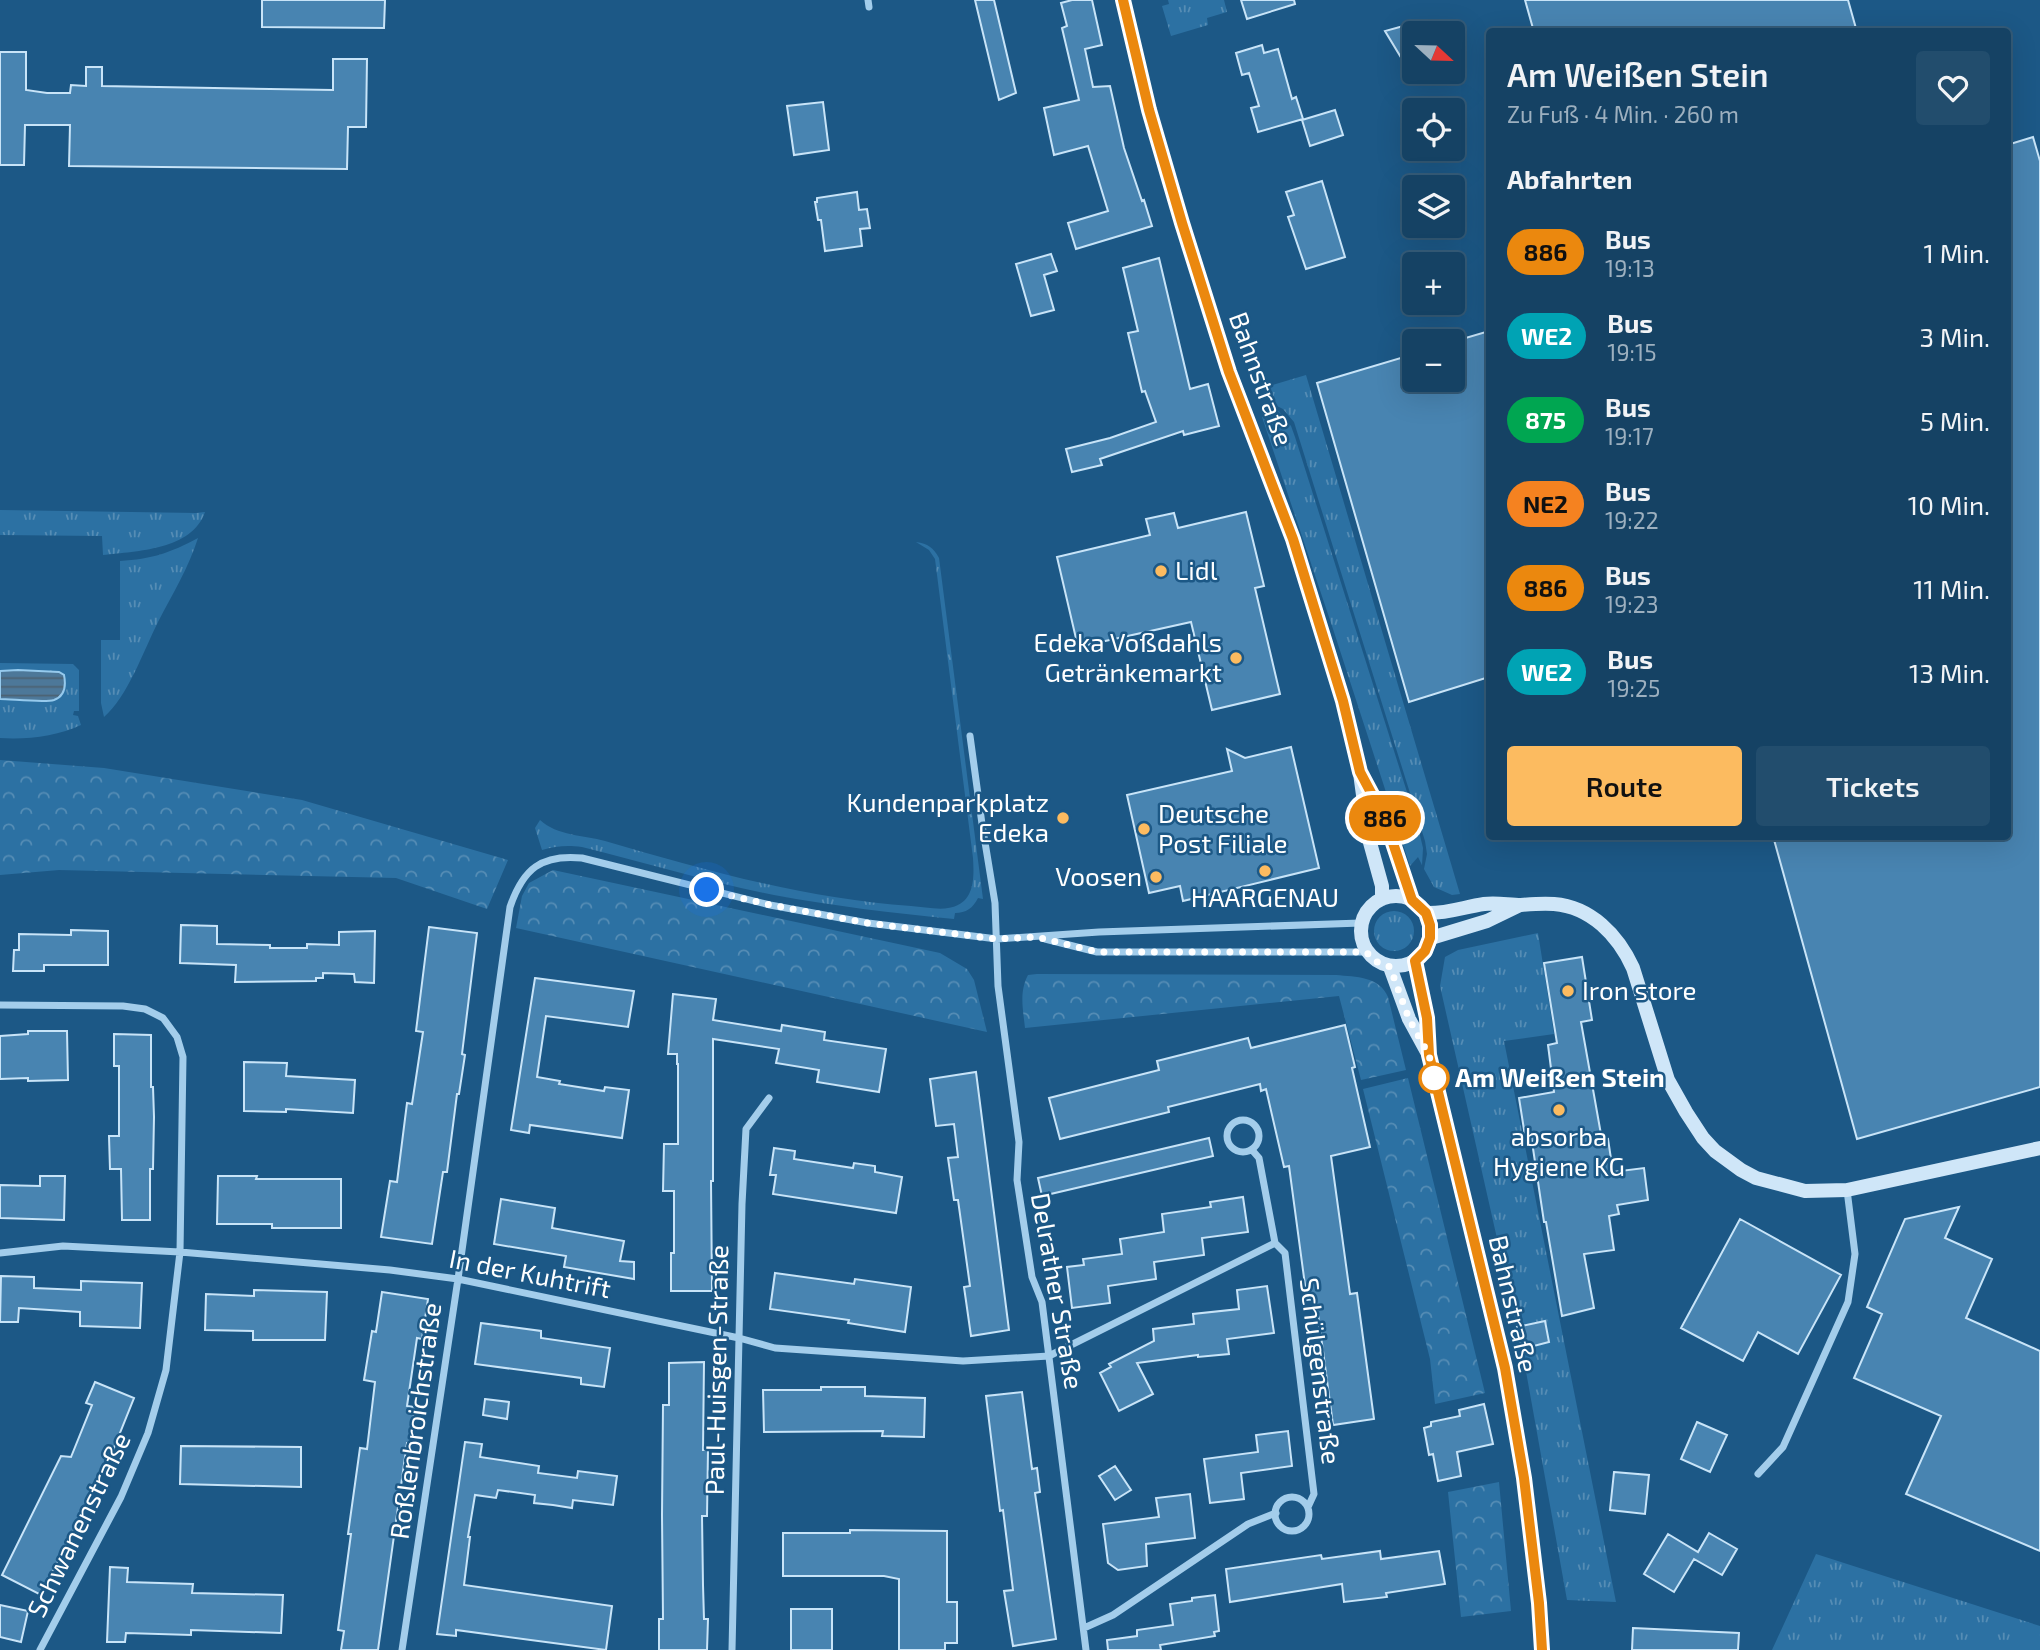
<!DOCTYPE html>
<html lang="de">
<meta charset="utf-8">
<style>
:root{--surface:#154264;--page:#224d6d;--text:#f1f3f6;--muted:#9db0bf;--line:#345b78;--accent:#fcbb60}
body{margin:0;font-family:"Exo 2",sans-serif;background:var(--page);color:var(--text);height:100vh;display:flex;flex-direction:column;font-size:26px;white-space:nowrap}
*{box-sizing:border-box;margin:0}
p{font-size:23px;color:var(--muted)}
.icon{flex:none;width:38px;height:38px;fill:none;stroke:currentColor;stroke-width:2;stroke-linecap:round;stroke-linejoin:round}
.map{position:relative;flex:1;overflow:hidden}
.drawer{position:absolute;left:1486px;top:28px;width:525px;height:812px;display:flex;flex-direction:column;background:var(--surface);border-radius:7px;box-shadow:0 7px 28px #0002,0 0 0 2px var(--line)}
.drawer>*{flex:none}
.badge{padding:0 14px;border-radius:23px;font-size:24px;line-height:46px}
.needle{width:46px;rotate:112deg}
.controls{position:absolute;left:1402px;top:21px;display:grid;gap:14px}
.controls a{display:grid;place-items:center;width:63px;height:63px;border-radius:7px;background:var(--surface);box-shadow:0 7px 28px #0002,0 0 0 2px var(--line);font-size:35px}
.you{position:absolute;width:35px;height:35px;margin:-18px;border:5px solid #fff;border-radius:50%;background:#1a73e8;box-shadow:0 0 0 10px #1a73e833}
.map>.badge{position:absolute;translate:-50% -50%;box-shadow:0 0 0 4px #fff}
h2{padding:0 21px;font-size:26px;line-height:63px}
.round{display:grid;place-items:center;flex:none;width:74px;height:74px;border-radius:7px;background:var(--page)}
.summary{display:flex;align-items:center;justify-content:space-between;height:119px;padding:0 21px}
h1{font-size:33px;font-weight:600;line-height:52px}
.button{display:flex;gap:14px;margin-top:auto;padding:14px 21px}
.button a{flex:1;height:80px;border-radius:7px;background:var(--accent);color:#111;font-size:28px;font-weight:600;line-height:80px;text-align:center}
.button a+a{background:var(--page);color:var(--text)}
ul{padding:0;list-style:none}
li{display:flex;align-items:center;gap:21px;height:84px;padding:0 21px}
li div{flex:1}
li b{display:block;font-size:26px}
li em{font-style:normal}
li .badge{min-width:77px;font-weight:700;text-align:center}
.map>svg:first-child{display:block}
.grass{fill:url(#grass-tufts)}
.forest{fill:url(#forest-crowns)}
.water{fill:url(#water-rules);stroke:#96caed;stroke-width:2}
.building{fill:#4884b1;stroke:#c8e4f8;stroke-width:2}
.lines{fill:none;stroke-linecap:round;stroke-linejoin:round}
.street{stroke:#a3cdeb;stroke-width:7}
.secondary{stroke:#cfe6f8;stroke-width:14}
.line-casing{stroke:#fff;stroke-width:16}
.line{stroke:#eb880e;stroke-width:10}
.walk{stroke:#fff;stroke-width:7;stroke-dasharray:0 12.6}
.poi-dot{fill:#fcbb60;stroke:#1c5886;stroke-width:2.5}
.stop-dot{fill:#fff;stroke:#eb880e;stroke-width:3.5}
.labels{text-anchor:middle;stroke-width:5;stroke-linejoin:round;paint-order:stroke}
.street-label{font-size:26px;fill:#fff;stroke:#1c5886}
.poi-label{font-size:26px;fill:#fff;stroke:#1c5886;text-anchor:start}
.stop-label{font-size:26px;font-weight:bold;fill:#fff;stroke:#1c5886;text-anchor:start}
</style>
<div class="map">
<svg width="2040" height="1650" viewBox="0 0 2040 1650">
<defs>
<pattern id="grass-tufts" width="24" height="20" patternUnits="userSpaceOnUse" patternTransform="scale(1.75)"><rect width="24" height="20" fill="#2c71a3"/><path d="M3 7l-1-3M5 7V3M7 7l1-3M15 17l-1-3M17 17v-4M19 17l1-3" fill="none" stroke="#568db5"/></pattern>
<pattern id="forest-crowns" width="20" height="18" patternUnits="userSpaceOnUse" patternTransform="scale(1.75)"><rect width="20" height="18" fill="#2c71a3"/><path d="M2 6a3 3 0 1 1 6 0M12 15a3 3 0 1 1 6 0" fill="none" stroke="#568db5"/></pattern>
<pattern id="water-rules" width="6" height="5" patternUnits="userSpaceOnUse" patternTransform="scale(1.75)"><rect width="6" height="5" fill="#4d7899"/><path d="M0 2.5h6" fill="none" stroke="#4c6272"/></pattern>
</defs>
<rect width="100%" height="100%" fill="#1c5886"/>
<path class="grass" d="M1168,0H1224L1227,12L1207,18L1208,25L1171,36L1162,6L1169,4Z
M1306,375L1460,894L1452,895L1434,887L1424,869L1427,854L1425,841L1294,422L1283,409L1275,405L1266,387Z
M1277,409L1291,426L1295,437L1418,827L1423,848L1422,865L1418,857L1410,866L1333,629L1262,417Z
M0,510L196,513L205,512C192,550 137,551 103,555L102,536L0,535Z
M198,538C189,567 172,595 158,622C144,650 127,698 104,717L101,703V640H120V561C152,559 170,553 198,538Z
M916,542C928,544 933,547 939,558L983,899L978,898C973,908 966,913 955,913L954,919C893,913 833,906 774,895C709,882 646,863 582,847C567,845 556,846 542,850L535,828L540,820C557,836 584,835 605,841C705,870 806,899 911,906C926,907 945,912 958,905C975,897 974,874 973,858L935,559L929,550Z
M0,663L73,664L79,670V711H74L73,715L78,716L81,725C58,736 26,740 0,738Z
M1374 931a20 20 0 1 1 40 0a20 20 0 1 1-40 0Z
M1538,933L1554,1034L1504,1041L1616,1602L1567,1600L1522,1349L1440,986L1445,957L1458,950Z
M1816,1554L2040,1626V1650H1772Z"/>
<path class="forest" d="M0,760L104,768L302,800L508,860L487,909L396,878L59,870L0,875Z
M553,870L940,953L967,969L974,980L987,1032L516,928L522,896L529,883Z
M1037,974L1336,975C1356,977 1379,976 1388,997L1406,1070L1361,1080L1339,996L1025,1028C1023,1009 1019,992 1028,975Z
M1408,1078L1485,1393L1435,1404L1430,1359L1363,1089Z
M1499,1482L1511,1611L1461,1617L1448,1492Z"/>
<path class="water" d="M18,670L59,672L64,675C66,685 65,696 54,700C45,703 11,699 0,699V671Z"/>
<path class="building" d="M262,0H385L384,28L262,27Z
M975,0H994L1016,93L999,100Z
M1072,0H1092L1102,45L1085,49L1093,87L1110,86L1124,148L1142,201L1144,200L1152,226L1076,249L1068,223L1108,211L1088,146L1054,155L1044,108L1079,100L1062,28L1067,26L1061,3Z
M1241,0H1294L1295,4L1247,19Z
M1525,0H1848L1857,32H1534Z
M1407,25L1414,47V79L1385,31Z
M1262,45L1264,53L1278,49L1292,99L1296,97L1303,119L1258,132L1251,108L1259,106L1249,73L1242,75L1236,53Z
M0,52H26V90L47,93H70L71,85L86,86V67H102V86L333,90V59H367L366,127H348L347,169L69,166L70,125H25L24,165H0Z
M823,102L829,150L794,155L787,106Z
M1335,110L1343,135L1310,146L1302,120Z
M2033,137L2040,161V1087L1857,1139L1773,836H2007V145Z
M1322,181L1345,257L1306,269L1288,217L1294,215L1286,192Z
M857,192L859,210L867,209L870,228L860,229L862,246L825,251L821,220H818L815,202H817V198Z
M1051,254L1057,271L1044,275L1054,310L1031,316L1016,264Z
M1159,258L1190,389L1208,384L1219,426L1184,435L1183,431L1100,459L1102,465L1072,472L1066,449L1110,438L1156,422L1145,391L1142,392L1128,333L1138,331L1123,268Z
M1489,331V677L1409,702L1317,383L1414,354V380H1452V342Z
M1246,512L1264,586L1255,588L1280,694L1212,710L1191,622L1078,647L1057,557L1150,535L1146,519L1174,513L1178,528Z
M1291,747L1319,868L1183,901L1180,886L1149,893L1127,795L1232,771L1227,749L1245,758Z
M181,925L217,926V944L270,945V948H307V944L339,945V932L375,931L374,983L355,982L354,974L323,973V978H316V981L235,982L236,965L180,963Z
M429,927L477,933L462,1054L465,1055L459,1094H457L447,1172H443L432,1244L381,1237L390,1181L397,1182L407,1103L412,1104L423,1032L416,1031Z
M71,930L108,931V965H44V971H13L14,950H19V934L71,935Z
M1582,957L1592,1020L1581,1022L1602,1140L1608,1139L1613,1172L1644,1168L1648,1200L1617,1205L1619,1214L1609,1216L1614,1250L1584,1254L1594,1308L1562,1316L1546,1222H1544L1531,1135L1525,1136L1519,1098L1554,1092L1548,1045L1557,1043L1544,963Z
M535,978L634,991L628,1027L546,1016L537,1077L560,1081L559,1084L604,1091L605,1087L629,1090L622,1138L530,1125L529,1133L511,1130Z
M673,994L716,999L713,1020L781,1031L782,1025L825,1032L824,1040L886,1049L879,1092L817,1082L819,1070L776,1063L779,1049L713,1039V1181H711L712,1291H671V1253H674V1191H663L664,1144H678V1064H677V1054H668Z
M1345,1025L1355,1067L1352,1068L1370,1147L1331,1156L1350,1294L1357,1293L1374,1419L1333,1425L1316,1299L1307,1300L1289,1166L1284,1167L1266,1089L1261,1091L1260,1084L1168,1107L1169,1112L1060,1139L1049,1098L1159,1070L1157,1061L1248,1038L1251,1048Z
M28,1031H67L68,1080L28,1081V1078L0,1079V1036L28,1034Z
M114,1034L151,1035V1087H153L154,1117L153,1169H150V1220H122L121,1169H110L109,1136H119V1066H114Z
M244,1062L287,1063L286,1076L355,1080L353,1113L286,1109V1112L244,1111Z
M976,1072L1009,1330L971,1336L964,1287L970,1286L958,1200H954L948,1158L958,1157L954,1124L936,1126L930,1079Z
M1209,1138L1213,1156L1042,1196L1038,1178Z
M774,1148L795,1151L794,1159L853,1168L854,1163L875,1166V1172L902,1177L896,1213L773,1194L776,1175H770Z
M40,1176H65L64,1220L0,1218V1185L40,1186Z
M218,1176H257L256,1179H341V1228H272V1224H217Z
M1243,1197L1248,1232L1202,1238L1204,1255L1154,1262L1156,1279L1108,1286L1110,1303L1072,1308L1067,1267L1084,1265L1083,1259L1122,1254L1120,1239L1164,1232L1162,1214L1211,1207L1210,1202Z
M501,1199L555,1208L552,1228L624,1241L620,1261L634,1262V1279L564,1267L566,1256L494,1244Z
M1959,1207L1945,1238L1992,1259L1966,1318L2040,1351V1551L1906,1494L1941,1416L1854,1378L1882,1314L1867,1307L1905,1219Z
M1740,1219L1841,1275L1798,1354L1758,1332L1743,1361L1681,1328Z
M775,1273L854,1284L855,1279L911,1287L905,1332L848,1323L849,1320L770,1309Z
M1,1276L34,1277V1288L81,1290V1281L142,1283L140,1328L80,1326V1312L19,1308L18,1322H0Z
M1267,1286L1274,1333L1227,1339L1229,1354L1198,1357V1355L1137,1363L1153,1394L1119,1411L1100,1373L1111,1367L1109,1364L1154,1341L1153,1329L1194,1324L1193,1314L1239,1309L1237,1290Z
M254,1290L327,1292L325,1340H253V1331L205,1330L206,1294L254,1296Z
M382,1292L428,1299L422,1339L417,1338L407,1406L415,1407L410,1443H407L378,1650H341L344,1631L338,1630L351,1534H348L360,1448L367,1449L375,1382L364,1380L372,1331L376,1332Z
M1545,1321L1549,1342L1522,1349L1517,1327Z
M481,1323L541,1331V1338L610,1348L604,1387L581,1384V1378L475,1364Z
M704,1362L703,1450H708L707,1516H702L703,1585L704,1619H708L707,1650H659V1619H663L662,1515L663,1405H669V1363Z
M95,1382L134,1398L107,1465L41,1595L2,1575L61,1456L71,1457L92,1405L86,1403Z
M821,1387H865V1396L925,1398L924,1437L882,1436L883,1431L764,1432L763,1390H821Z
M1022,1392L1032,1469L1037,1468L1040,1492L1035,1493L1056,1639L1013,1646L1004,1591L1013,1590L1003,1510L1000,1511L986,1396Z
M485,1399L509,1402L507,1419L483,1415Z
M1484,1404L1493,1444L1457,1452L1461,1476L1438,1481L1433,1454L1429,1455L1424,1428L1431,1426V1422L1460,1416L1459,1410Z
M1697,1422L1727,1435L1710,1472L1681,1459Z
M1288,1431L1292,1466L1241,1473L1244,1499L1210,1503L1204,1459L1258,1452L1256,1435Z
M465,1442L482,1444L480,1457L539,1466L538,1473L577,1478L578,1471L617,1476L613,1505L573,1500L572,1508L553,1505L534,1503L535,1495L498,1490L496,1498L475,1495L468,1537H470L464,1585L612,1606L606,1650L456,1630V1636L437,1634Z
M181,1446L301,1447V1487L180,1484Z
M1115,1466L1131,1490L1115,1500L1099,1476Z
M1614,1472L1649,1475L1645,1514L1610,1510Z
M1190,1494L1195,1538L1146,1544L1147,1566L1118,1570L1108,1563L1103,1524L1159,1517L1156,1498Z
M850,1530L947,1531V1602H957V1643H945V1650H899V1579L884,1576H783V1533H850Z
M1709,1533L1737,1549L1722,1575L1694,1559L1674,1592L1644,1574L1668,1534L1698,1552Z
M1380,1551L1381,1559L1439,1551L1445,1584L1386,1593L1387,1597L1344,1602L1342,1584L1230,1602L1226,1569L1321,1555L1322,1559Z
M110,1567L128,1568L127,1582L193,1584L192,1593L283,1595L281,1633L191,1630V1635L126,1633L125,1642H107Z
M1215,1595L1219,1631L1214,1632L1215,1636L1160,1645L1161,1650H1108L1107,1640L1137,1636V1630L1173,1625L1170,1604L1192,1601V1598Z
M0,1605L28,1611L21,1642L0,1637Z
M791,1609H832V1650H791Z
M1633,1628L1739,1633L1738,1650H1632Z"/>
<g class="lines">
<path class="street" d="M868,0L869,7
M970,736L982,824L995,903L998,986L1019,1142L1017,1180L1032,1277L1042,1302L1086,1650
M1045,939L1097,952H1366
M0,1005L123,1006L145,1009L163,1018L177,1037L183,1057L180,1252L166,1370L148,1433L121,1497L40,1650
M1227 1136a16 16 0 1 1 32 0a16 16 0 1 1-32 0Z
M1252,1150L1259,1158L1275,1243L1285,1253L1314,1494L1308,1507
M0,1253L63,1246L180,1252L390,1270L458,1279L739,1338L775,1348L963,1361L1049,1356L1275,1243
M1758,1474L1783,1447L1848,1302L1855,1254L1847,1190
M1275 1514a17 17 0 1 1 34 0a17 17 0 1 1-34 0Z
M1084,1628L1113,1615L1248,1524L1276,1513
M402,1650L458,1279L510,907C523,869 541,854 582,858L770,905L868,923L997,939L1099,932L1361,923
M732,1650L742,1204L746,1129L769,1098"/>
<path class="secondary" d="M1123,0L1149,110L1182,223L1229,371L1293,539L1343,700L1360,773L1369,839L1382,886V899
M1365,782L1385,819L1412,900
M1361 931a35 35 0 1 1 70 0a35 35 0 1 1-70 0Z
M1426,913C1446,914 1464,907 1484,904C1496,902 1509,905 1521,905C1532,904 1543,903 1554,904C1591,907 1618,935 1633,968L1668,1080L1686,1112L1703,1138L1715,1151L1741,1170L1756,1178L1805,1191L1847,1190L2040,1148
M1431,938L1487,921L1518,906
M1415,961L1427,1018L1429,1055L1432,1069L1505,1369L1524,1478L1539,1603L1542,1650
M1390,967L1409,1019L1427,1052"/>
</g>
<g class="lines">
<defs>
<path id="line" d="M1123,0L1149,110L1182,223L1229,372L1293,539L1343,701L1360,772L1385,819L1412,900L1426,913L1430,925V938L1425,951L1415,961L1427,1018L1429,1055L1505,1368L1524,1478L1539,1603L1542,1650"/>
</defs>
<use href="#line" class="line-casing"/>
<use href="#line" class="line"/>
<path class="walk" d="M707,890L771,905L867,923L997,939L1037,937L1097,952H1366L1377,962L1390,967L1409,1019L1429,1055L1434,1078"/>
</g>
<g class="poi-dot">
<circle cx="1161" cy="571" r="7"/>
<circle cx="1236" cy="658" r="7"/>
<circle cx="1063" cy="818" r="7"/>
<circle cx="1144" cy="829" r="7"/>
<circle cx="1265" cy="871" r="7"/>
<circle cx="1156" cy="877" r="7"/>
<circle cx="1568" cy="991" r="7"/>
<circle cx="1559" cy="1110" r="7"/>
</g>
<circle class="stop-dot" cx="1434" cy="1078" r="14"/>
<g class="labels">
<g class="street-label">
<text transform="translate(1261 379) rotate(70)" y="9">Bahnstraße</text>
<text transform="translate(530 1274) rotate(11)" y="9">In der Kuhtrift</text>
<text transform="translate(1057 1291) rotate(80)" y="9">Delrather Straße</text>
<text transform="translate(1513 1304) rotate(77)" y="9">Bahnstraße</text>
<text transform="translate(717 1370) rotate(-89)" y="9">Paul-Huisgen-Straße</text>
<text transform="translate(1320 1371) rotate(83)" y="9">Schülgenstraße</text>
<text transform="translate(416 1421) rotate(-82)" y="9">Roßlenbroichstraße</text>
<text transform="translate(79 1525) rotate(-64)" y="9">Schwanenstraße</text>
</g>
<g class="poi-label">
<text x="1175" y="580">Lidl</text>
<text x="1222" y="652" text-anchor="end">Edeka Voßdahls<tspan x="1222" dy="30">Getränkemarkt</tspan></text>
<text x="1049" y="812" text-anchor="end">Kundenparkplatz<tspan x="1049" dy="30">Edeka</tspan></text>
<text x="1158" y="823">Deutsche<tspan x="1158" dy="30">Post Filiale</tspan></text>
<text x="1142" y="886" text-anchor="end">Voosen</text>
<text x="1265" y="907" text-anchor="middle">HAARGENAU</text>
<text x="1582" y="1000">Iron store</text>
<text x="1559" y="1146" text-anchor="middle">absorba<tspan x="1559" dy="30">Hygiene KG</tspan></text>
</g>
<g class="stop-label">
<text x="1455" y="1087">Am Weißen Stein</text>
</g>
</g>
</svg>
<div class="controls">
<a><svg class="needle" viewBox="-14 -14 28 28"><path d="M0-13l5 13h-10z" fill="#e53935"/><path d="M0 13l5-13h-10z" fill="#9db0bf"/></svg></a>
<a><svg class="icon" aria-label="locate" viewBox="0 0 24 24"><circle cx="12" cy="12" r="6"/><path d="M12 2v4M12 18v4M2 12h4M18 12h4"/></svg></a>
<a><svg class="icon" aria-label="layers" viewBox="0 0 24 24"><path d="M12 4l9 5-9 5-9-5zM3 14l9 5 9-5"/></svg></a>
<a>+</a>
<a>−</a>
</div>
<div class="you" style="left:707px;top:890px"></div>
<b class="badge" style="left:1385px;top:818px;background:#eb880e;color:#111">886</b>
<section class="drawer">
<div class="summary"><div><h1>Am Weißen Stein</h1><p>Zu Fuß · 4 Min. · 260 m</p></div><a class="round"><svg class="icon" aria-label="heart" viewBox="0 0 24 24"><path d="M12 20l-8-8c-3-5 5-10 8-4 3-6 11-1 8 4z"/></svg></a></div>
<h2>Abfahrten</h2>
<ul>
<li><span class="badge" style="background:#eb880e;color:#111">886</span><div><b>Bus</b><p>19:13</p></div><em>1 Min.</em></li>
<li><span class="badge" style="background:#00a3b4;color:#fff">WE2</span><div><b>Bus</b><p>19:15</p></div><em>3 Min.</em></li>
<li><span class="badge" style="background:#00a651;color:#fff">875</span><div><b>Bus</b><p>19:17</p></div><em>5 Min.</em></li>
<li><span class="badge" style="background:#f58220;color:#111">NE2</span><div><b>Bus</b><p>19:22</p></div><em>10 Min.</em></li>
<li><span class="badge" style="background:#eb880e;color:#111">886</span><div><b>Bus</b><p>19:23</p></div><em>11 Min.</em></li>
<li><span class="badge" style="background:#00a3b4;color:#fff">WE2</span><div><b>Bus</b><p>19:25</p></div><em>13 Min.</em></li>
</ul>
<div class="button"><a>Route</a><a>Tickets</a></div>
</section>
</div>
